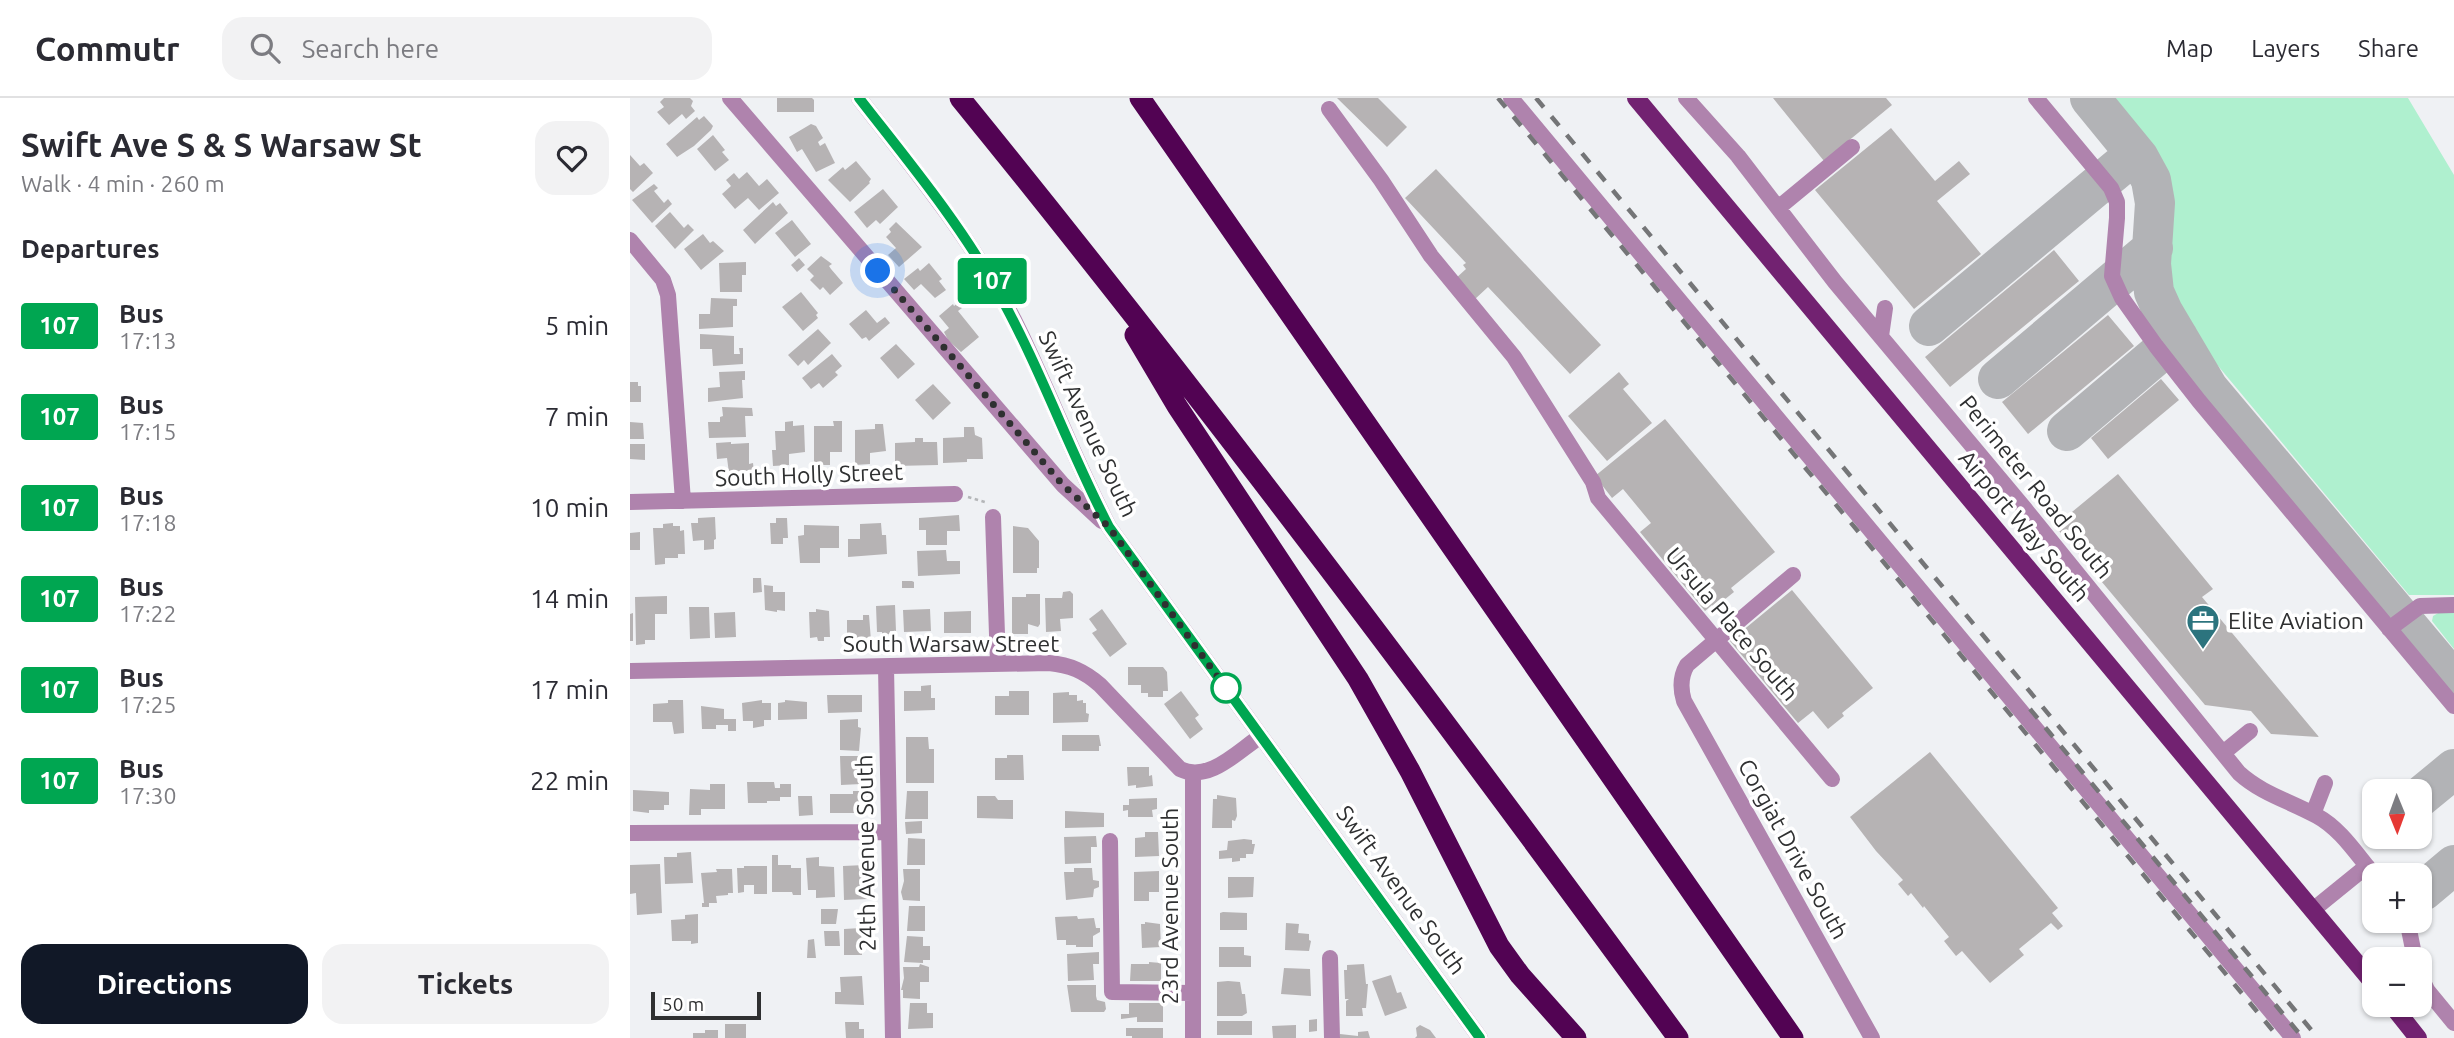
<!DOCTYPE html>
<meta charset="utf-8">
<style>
:root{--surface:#fff;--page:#f2f2f3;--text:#2b2b33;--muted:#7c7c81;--line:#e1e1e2;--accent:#111827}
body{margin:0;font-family:Ubuntu,sans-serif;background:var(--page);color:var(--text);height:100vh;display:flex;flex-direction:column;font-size:26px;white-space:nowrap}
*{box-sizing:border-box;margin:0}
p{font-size:23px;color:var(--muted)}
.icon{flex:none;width:38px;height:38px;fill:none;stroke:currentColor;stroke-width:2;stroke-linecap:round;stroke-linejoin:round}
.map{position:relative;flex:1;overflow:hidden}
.sheet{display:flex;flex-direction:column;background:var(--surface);width:630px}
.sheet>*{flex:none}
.badge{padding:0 14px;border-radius:5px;font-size:24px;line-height:46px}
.needle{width:46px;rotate:179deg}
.controls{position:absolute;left:1732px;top:681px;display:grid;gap:14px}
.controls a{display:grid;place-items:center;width:70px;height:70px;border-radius:14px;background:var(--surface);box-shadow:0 2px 5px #0004;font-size:35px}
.scale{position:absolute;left:21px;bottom:18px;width:110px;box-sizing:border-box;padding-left:7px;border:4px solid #2f3031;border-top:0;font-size:19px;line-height:24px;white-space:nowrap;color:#2f3031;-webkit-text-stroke:5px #fff;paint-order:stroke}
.you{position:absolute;width:35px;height:35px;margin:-18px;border:5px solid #fff;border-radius:50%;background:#1a73e8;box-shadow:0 0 0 10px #1a73e833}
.map>.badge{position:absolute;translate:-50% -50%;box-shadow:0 0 0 4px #fff}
h2{padding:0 21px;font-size:26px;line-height:63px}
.round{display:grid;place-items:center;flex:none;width:74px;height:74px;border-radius:21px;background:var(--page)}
.head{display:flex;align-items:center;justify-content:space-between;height:119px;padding:0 21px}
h1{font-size:33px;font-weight:600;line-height:52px}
.cta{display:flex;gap:14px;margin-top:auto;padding:14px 21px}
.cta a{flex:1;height:80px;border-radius:21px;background:var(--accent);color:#fff;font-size:28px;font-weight:600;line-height:80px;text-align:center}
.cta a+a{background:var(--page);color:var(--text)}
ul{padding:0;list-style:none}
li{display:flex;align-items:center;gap:21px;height:91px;padding:0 21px}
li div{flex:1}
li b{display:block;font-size:26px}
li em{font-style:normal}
li .badge{min-width:77px;font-weight:700;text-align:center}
header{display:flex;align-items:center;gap:42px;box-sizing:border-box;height:98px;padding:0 35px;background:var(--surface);border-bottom:2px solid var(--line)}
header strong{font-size:33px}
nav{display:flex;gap:38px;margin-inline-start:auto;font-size:24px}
.search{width:490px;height:63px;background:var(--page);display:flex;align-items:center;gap:18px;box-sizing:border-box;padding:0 24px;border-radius:21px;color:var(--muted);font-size:26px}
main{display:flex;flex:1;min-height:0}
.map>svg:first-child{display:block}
.green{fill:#aff0cf}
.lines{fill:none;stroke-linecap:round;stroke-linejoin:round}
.taxiway{stroke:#b2b3b6;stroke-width:40}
.building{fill:#b6b3b4}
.path{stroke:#b4b6b8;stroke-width:2.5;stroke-dasharray:3.5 3.5;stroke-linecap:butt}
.minor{stroke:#af83ad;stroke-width:16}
.major{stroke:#722271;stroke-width:18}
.highway{stroke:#520353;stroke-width:21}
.rail{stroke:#747577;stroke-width:4.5;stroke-dasharray:12 12;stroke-linecap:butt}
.line-casing{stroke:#fff;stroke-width:16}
.line{stroke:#00a651;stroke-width:10}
.walk{stroke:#2f3031;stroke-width:7;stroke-dasharray:0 12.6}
.stop-dot{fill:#fff;stroke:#00a651;stroke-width:3.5}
.labels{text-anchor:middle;stroke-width:7;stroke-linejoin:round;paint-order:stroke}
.street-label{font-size:23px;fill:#2f3031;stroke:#fff}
.poi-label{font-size:23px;fill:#2f3031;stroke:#fff;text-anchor:start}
</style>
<header>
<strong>Commutr</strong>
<div class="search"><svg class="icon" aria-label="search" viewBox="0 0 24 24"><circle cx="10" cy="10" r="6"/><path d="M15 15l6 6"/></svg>Search here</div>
<nav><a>Map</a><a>Layers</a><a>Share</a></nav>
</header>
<main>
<section class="sheet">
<div class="head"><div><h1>Swift Ave S &amp; S Warsaw St</h1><p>Walk · 4 min · 260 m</p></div><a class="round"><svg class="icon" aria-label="heart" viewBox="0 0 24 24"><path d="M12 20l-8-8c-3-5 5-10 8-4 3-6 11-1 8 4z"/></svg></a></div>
<h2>Departures</h2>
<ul>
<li><span class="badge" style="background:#00a651;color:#fff">107</span><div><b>Bus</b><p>17:13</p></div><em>5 min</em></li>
<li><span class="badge" style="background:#00a651;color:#fff">107</span><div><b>Bus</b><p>17:15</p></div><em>7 min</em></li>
<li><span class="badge" style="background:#00a651;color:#fff">107</span><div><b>Bus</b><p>17:18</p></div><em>10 min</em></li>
<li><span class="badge" style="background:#00a651;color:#fff">107</span><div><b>Bus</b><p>17:22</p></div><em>14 min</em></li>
<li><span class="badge" style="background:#00a651;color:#fff">107</span><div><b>Bus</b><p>17:25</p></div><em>17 min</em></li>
<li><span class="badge" style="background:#00a651;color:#fff">107</span><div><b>Bus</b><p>17:30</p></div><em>22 min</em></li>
</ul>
<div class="cta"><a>Directions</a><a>Tickets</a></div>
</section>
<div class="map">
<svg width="1824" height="940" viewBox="0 0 1824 940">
<rect width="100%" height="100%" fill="#eff1f4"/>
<path class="green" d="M1473,0H1778L1824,77V497H1779L1574,251L1543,210L1530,186L1532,77L1514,46Z
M1824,513V551L1802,523L1803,518L1810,514Z"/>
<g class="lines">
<path class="taxiway" d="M1460,0L1509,60L1521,82L1525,105L1521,166L1524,194L1533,214L1578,290L1824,583
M1299,228L1505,56
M1368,281L1523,150
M1437,333L1548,239
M1790,699L1824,671
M1793,793L1824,767"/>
</g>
<path class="building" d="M34,0H60L63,3L61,8L65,13L56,21L52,16L39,27L27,14L34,9L30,4Z
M147,0H182L184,2V14H147Z
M707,0H748L777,29L757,49Z
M1143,0H1256L1262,7L1194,63Z
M74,18L83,28L81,32L64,48L47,59L36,46L67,19L69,22Z
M181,26L186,28L193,40L188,44L190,48L195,45L205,65L186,74L172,51L167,54L159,39Z
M1261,30L1305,83L1329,63L1340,76L1307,103L1351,156L1284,211L1185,92Z
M83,37L95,52L92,54L99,62L85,73L67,51Z
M0,57L10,68L14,65L23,75L3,94L0,91Z
M226,63L241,81L239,84L240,85L220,104L198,82L213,69L215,72Z
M806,71L971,247L940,276L858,189L844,202L825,181L836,171L833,167L836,165L775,100Z
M117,74L129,88L137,81L149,95L129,112L118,100L105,111L92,96L101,88L96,82L104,75L109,81Z
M24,86L28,90L24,93L34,105L38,101L42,106L22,125L2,102Z
M253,91L268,109L250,126L246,122L237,130L224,114Z
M143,104L146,108L150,105L158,115L125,146L113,132Z
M40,114L54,130L58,126L64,132L45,151L25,128Z
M162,122L181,146L165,159L145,135Z
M266,124L292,149L269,169L258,157L266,150L256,139L261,134L259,131Z
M73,136L80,145L83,143L94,153L71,172L54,151Z
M1424,152L1449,183L1320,289L1295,259Z
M191,158L202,166L199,168L201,171L213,185L200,197L193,189L190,192L180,182L184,178L177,171Z
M169,160L175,167L167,174L161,167Z
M116,164V177H112V194H90L89,165Z
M299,165L312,181L309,183L316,192L305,200L291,186L284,192L274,181L288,170L290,173Z
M171,194L188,215L186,217L188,220L173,233L152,209Z
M81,200L107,201V208H103V229L69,231V216H80Z
M328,205L332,210L328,213L349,239L331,254L318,242L314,234L319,230L309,218L323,206L324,208Z
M236,212L247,225L255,219L260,225L239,243L236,239L232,241L219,226Z
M1478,217L1504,248L1398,336L1372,304Z
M188,231L201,245L178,267L174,262L168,268L158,257Z
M70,236L104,238V256H110L109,250H113V266L83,268L82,251H70Z
M266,246L285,266L268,281L250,260Z
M202,256L212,268L205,274L208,277L193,290L189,285L181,291L172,280Z
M115,273V282H112L113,300L78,304V290L90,289L89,274Z
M989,274L999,286L993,291L1022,325L977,363L938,318Z
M1531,281L1549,302L1478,361L1461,340Z
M0,284H8V288H11V304H0Z
M303,286L321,305L303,322L285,302Z
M92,309L122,310L123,318H115L116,339L79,340L78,324H90V319L93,318Z
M1035,321L1145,454L1101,490L1104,494L1084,510L1082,507L1075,513L1010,434L1021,425L993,391L982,400L965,378Z
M163,323V328L174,327L175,354L159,356V367L143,368L142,352H146L145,333H155V324Z
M203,323H212V354H200V367H184V328H204Z
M0,324L13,325L14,341H0Z
M245,326H253L256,353L240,355V366L225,367V332L245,331Z
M334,329H344L345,337L352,340L353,361H337V364L313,365V340L334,339Z
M285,340H293V344H307L308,367L265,368V345L285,344Z
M101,344V346L119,345V366L123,365L124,374L99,375L97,360L87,361L86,345Z
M0,346H15V362L0,361Z
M1488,376L1583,491L1572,499L1689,639L1641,636L1621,613L1575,607L1425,428Z
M329,417L330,433H317V447H296V432H289V420Z
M85,419L86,441L84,442V451L74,452V442L63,443L61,425H68V420Z
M146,420H157L158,440H153V446H141L140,425H146Z
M43,425V428H50V433L54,432L55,456H48V460H35V466L25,467L23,430H33V426Z
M251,425L252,437H256L257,456L218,459V441H230V426Z
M174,427L209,428V450H190V465H170L168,438L174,437Z
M383,428L398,430L409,443V470H407V475H383Z
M10,434V452H0V435Z
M316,452L317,463H330V476L288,478L287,453Z
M123,480H131L132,494L123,495Z
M272,483H282L284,484V490H272Z
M134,487L143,488V494H155V513L147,512V514L135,512Z
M1162,492L1243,590L1212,615L1214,618L1198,631L1183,613L1168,625L1100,543Z
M440,493L443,496V520L430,521L431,533L416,534L415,500H432L433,494Z
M396,496H410V526L408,529L398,526V536H382V499H396Z
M37,498V516H25V542H15V546L6,547L5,499Z
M265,507L266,533H260V536L252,537V534H247L246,508Z
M59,509H79L80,540L60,541Z
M186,511L199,513L200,539H194V543H188L187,539L180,540L179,514H186Z
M300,511L301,533L274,534L273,512Z
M472,511L497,546L480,559L462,535L467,532L459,521Z
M341,513V535H314V514Z
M105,514L106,539L85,540L84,515Z
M3,515V543H0V516Z
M233,517H239L241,543H230V546H223V543H217V522H233Z
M498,569H533L537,574L538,593H533V599H518V595H511V587H498Z
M301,587V600H305V612L274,613V593H291V588Z
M379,593H399V617H365V598H379Z
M551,593L569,617L565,620L573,631L560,641L534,606Z
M439,594V597H447V603L453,602V605H456V615L459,616L458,624L423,625V595Z
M197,597H232V614L198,615Z
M38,602H53L54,635L44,636L42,624H23V606L38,605Z
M132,602V605H141V622H134V628L123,630V623H113L112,605Z
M155,602L177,604V621L148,622V605L155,604Z
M71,608L94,611V621H106V633H98V627H86V631H72Z
M228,621V629L231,630L229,653L210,652V622Z
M432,637H469L471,648H469V653H432Z
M276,639H298L299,651H304V685H276Z
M1300,654L1428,810L1422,815L1433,828L1428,832L1421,825L1389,851L1394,857L1360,885L1332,853L1326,858L1314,843L1319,839L1294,808L1293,810L1281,795L1278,798L1268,786L1273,782L1246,753L1220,719Z
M377,657H393L394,682H365V660H377Z
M210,658H228V664H231V686L211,687Z
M497,669H519V678L522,677L523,688L506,690V687L498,688Z
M117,684H144L145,690H150V686H161V699H150V703H137V705H118Z
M80,686H95V711H71V717H59L60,691L80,692Z
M3,692L39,694V707H34V712H19V715L3,713Z
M223,693H238V703H233V715H200V696H223Z
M277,693H298V721H275Z
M587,697L606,700L607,718L605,723L602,722V730H582L583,701H587Z
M168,698H182L183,717L169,718Z
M347,698H365L368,702H383V721L347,720Z
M527,700V711L522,712L523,719H498V712L493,713V707H499V701Z
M435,713L474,715V729L435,730Z
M292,723V735L276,736L275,724Z
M515,734H528L529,758L505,759V740L515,739Z
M466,738L467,749H461V765L435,766L434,739Z
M278,740L295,741V767H277Z
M614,741L622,742V746H625L623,756H616V760H610V763L602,764V760L589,761V753L597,752L598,743Z
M61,754L63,785L35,786L34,759H47V755Z
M142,757H148V767H161V770H171V797H163L162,794H142Z
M189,759V768L204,769L205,799L186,800V792H178L176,760Z
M30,766L32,815L7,817L6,795L0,796V767Z
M235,767L237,801L214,802L213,768Z
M114,768H137V796H124V787H114V794L108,795L107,770H114Z
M444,770H462L463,782L469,783V789L464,791L463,799L436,802L434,774H444Z
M86,771H102L103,795H98V797L86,798L87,805H79V809H72V805H74L71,775L87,774Z
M273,771H290V803L273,802L271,794L274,783Z
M529,773V794H519V803H504V774Z
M598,779H624L623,799L598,800Z
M279,808H295V833H277Z
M191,811H208L206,826H191Z
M593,814L617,815V832H590V815Z
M68,816V845L61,846V843H42L41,822L55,821V817Z
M447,818L448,821L464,820L466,830H470V834L463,838V849H446V847H436V842H427L425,819Z
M515,824L530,826L531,849L512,850L511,826H515Z
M656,825L669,826L668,835L679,836V842L681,843L679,853L655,852Z
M231,830L232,857H214V831Z
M194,833H209L210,848H195Z
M277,838L293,839V848H300V862H293V865L274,864Z
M184,841L186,860H177L178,842Z
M589,849H614V857L621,858V869H589Z
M469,854V866H463L464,882L438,883L437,856Z
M519,864L531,865V883H500L501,866H519Z
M290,866L299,869V884H290V901L273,900V892H271L274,880L273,869H289Z
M734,866L736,886H738L736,910H732L733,918H716V903L719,901H715L714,872H717V867Z
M654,870L680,871L681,898L651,896Z
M761,877L767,895L771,894L777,910L755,918L742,883Z
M232,878L234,907L205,906V894H211L210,879Z
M598,883L610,884L612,896H615L617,915L612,918H587V884Z
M437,887H466V898L467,902L475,904L476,911L474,914H441Z
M280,905H297V915H303V930L278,931Z
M499,905H533V924H507V919L491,921V916H499Z
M687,921V933L679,934V922Z
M587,923H622V937H587Z
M215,924H229V931H234V940H216Z
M95,926H116V940H95Z
M666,927V940H643L642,928Z
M790,927L800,932L806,940H785L787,938L786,930Z
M496,930H533V940H502V938H496Z
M75,932H88V940H63V935H75Z
M738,933L740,940H710V936L728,938V934Z"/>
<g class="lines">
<path class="path" d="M338,399L358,405"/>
<path class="minor" d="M100,0L433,387L472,423
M229,0C284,71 342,141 384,222C418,290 444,361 479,429L850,940
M881,0L1663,940
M1056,0L1108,58L1205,184L1395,411L1609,675C1632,696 1660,703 1687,718C1711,731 1727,757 1745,778
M1406,0L1481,90L1487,104V120L1482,178L1492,200L1526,248L1569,303L1824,608
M699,11L751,82L801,158L884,259L963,384L968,400L1202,681
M1148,110L1222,49
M0,142L33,182L38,197L53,403
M1251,238L1255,210
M0,404L325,396
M363,419L368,566
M1163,477L1057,567C1050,579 1050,590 1054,603L1242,940
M1759,531L1790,508L1824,507
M256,569L263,940
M0,573L419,565C440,567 454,573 470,587L550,671C579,685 608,653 631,638
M1593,655L1620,633
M563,675V940
M1683,716L1695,685
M0,735L258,734
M480,743L482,894L563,895
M1684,811L1737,768
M1777,822L1785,861
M700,860L702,940
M1790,877L1797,892L1824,925"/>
<path class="major" d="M1006,0L1745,887
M1761,906L1788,940"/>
<path class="highway" d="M330,0C579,306 815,622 1048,940
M510,0L1163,940
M505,237L547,308L728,581L780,673L869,848L890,877L946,940"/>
<path class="rail" d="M868,0L1649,940
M906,0L1688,940
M1400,611L1673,940"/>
</g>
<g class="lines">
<defs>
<path id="line" d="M229,0C278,63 329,124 368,194C410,269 439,352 479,429L850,940"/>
</defs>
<use href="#line" class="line-casing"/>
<use href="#line" class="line"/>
<path class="walk" d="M248,173L433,387L479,429L600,596L596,590"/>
</g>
<defs>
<symbol id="office-pin" viewBox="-11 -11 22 30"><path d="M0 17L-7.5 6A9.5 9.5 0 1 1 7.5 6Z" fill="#2c747e" stroke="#fff"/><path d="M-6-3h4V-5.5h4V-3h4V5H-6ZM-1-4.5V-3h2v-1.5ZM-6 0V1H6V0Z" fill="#fff"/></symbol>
</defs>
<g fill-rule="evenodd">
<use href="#office-pin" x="1554" y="504" width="38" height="52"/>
</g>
<circle class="stop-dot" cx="596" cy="590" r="14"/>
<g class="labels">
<g class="street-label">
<text transform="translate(458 326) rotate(65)" y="8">Swift Avenue South</text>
<text transform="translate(179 377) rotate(-2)" y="8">South Holly Street</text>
<text transform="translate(1406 389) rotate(51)" y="8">Perimeter Road South</text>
<text transform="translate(1394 428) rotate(50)" y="8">Airport Way South</text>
<text transform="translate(1102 526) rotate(50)" y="8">Ursula Place South</text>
<text x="321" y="554">South Warsaw Street</text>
<text transform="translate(1163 751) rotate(61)" y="8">Corgiat Drive South</text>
<text transform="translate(236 755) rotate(-91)" y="8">24th Avenue South</text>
<text transform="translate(771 792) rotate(54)" y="8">Swift Avenue South</text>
<text transform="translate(540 808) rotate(-90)" y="8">23rd Avenue South</text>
</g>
<g class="poi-label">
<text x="1598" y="531">Elite Aviation</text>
</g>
</g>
</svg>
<div class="controls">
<a><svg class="needle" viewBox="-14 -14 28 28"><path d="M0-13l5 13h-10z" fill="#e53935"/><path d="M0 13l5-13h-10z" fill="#7c7c81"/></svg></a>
<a>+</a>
<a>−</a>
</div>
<div class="scale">50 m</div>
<div class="you" style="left:248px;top:173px"></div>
<b class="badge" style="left:362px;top:183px;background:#00a651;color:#fff">107</b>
</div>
</main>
